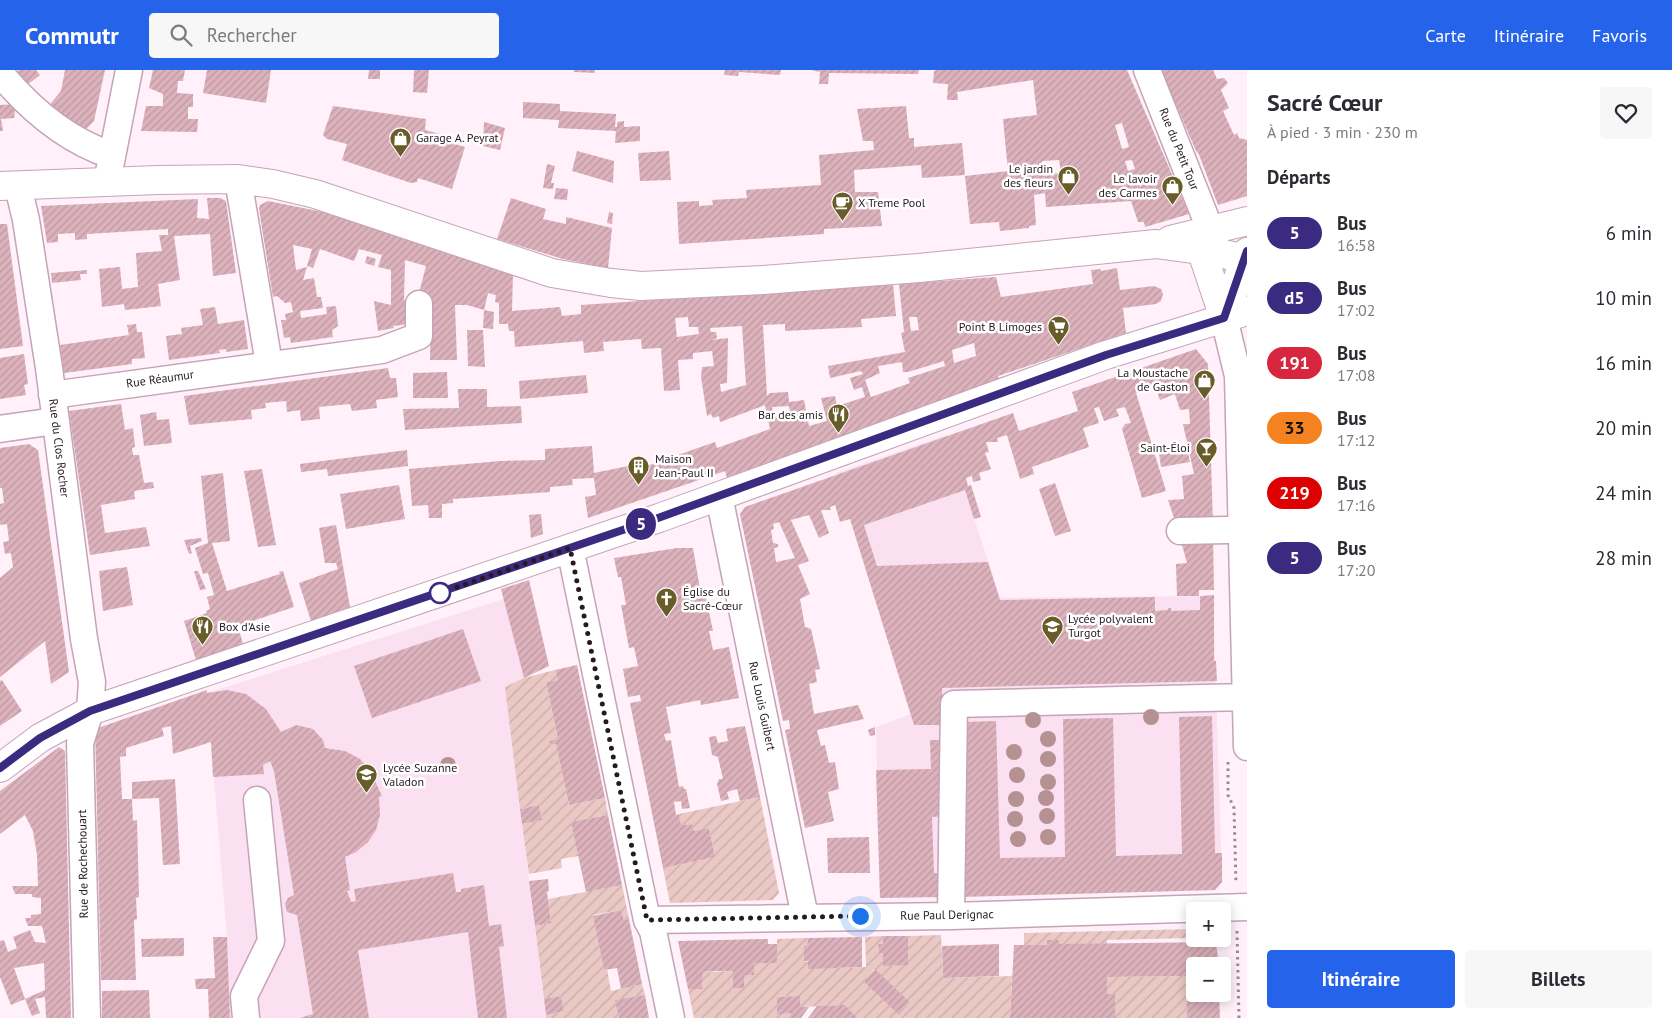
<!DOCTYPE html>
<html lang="fr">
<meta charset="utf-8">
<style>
:root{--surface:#fff;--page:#f7f7f7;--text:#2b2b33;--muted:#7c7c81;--accent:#2563eb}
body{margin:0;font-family:"PT Sans",sans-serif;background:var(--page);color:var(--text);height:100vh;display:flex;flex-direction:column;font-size:19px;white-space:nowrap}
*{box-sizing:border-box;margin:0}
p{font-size:16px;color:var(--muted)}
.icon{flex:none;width:28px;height:28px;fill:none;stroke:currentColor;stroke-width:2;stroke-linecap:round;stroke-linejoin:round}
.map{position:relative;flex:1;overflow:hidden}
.drawer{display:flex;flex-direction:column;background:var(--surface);width:425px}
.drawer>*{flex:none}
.badge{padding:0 10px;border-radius:16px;font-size:18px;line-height:32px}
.buttons{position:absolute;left:1186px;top:832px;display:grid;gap:10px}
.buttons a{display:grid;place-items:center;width:45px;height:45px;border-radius:5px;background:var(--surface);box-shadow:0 2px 12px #0003;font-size:25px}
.you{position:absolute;width:25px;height:25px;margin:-12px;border:4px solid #fff;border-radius:50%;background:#1a73e8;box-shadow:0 0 0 8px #1a73e833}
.map>.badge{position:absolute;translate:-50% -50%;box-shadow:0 0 0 2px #fff}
h2{padding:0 20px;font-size:19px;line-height:45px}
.round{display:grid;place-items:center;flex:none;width:52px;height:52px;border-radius:5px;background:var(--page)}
.summary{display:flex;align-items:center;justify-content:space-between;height:85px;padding:0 20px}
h1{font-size:24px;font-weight:700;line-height:38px}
.cta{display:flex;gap:10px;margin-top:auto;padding:10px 20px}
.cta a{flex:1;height:58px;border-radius:5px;background:var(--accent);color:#fff;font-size:20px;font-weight:700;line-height:58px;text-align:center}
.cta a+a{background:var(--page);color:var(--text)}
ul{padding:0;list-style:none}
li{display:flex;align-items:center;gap:15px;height:65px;padding:0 20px}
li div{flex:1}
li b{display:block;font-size:19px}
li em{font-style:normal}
li .badge{min-width:55px;font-weight:700;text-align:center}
header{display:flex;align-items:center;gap:30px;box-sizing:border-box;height:70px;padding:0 25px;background:var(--accent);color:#fff}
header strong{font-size:24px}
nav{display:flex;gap:28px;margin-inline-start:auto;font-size:18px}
.search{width:350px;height:45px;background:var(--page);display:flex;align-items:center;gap:12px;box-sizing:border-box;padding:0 18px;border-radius:5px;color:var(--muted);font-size:19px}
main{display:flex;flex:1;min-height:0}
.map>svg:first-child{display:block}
.built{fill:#fae0f1}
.garden{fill:url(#garden-furrows);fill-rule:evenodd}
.building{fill:url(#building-hatch);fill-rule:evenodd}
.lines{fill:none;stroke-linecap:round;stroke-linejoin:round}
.minor-casing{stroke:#c5a3b9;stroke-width:29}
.major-casing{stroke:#c5a3b9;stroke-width:30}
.path{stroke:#988b93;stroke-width:3;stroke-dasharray:2.5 4;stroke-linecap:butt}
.minor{stroke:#fff;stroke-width:26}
.major{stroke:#fff;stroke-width:28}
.tree{fill:#b59192}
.line-casing{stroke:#fff;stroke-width:11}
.line{stroke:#3b2b80;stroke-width:8}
.walk{stroke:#261a22;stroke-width:5;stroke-dasharray:0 9}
.stop-dot{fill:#fff;stroke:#3b2b80;stroke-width:2.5}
.labels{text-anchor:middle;stroke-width:5;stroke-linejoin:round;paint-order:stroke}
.poi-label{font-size:12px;fill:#261a22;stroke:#fff;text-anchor:start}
.street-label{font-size:12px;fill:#261a22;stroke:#fff}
</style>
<header>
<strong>Commutr</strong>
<div class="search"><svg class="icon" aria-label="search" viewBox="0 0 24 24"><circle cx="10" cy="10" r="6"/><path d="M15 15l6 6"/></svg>Rechercher</div>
<nav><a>Carte</a><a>Itinéraire</a><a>Favoris</a></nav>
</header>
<main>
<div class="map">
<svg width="1247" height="948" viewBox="0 0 1247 948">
<defs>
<pattern id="garden-furrows" width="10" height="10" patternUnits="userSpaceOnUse" patternTransform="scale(1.25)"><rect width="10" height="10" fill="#eac8c4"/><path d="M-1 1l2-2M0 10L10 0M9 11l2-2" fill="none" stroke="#c9aba8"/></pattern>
<pattern id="building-hatch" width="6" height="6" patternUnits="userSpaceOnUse" patternTransform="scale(1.25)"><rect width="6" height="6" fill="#dcb2bc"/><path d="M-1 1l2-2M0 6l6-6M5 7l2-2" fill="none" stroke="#bd98a1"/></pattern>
</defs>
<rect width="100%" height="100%" fill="#fff0f9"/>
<path class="built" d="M947,365L1000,528L1213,526L1222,812L1215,820L880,827L876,657L911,644L836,403Z
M504,529L524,608L510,654L546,948H230L227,867L207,623Z"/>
<path class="garden" d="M555,600L558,610L546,612L558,669L549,671L550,675L556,674L569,735L605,728L608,745L571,752L579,786L561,789L562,798L529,804L522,754L542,750L539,735L520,739L505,617L524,608Z
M760,727L779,823L773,830L670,833L663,798L715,787L709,758L694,761L692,754L681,755L679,744Z
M622,815L629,849L624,850L621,840L593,845L604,900L607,899L611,921L642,914L645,925L616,930L619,948H546V945L564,941L561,926L544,929L535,856L551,853L548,829Z
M1192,859V868L1107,870V874H1059V870H1047V875H1024V863Z
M941,865L943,908L1012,906L1010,948H858L845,935L800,937V926L777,927V945L790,943L791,948H694L688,919H702L703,902L733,901V918H744V905H754V893L777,892V869L808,868L807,876H804V891L837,898L866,897L865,867L882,866L883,874H878L879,883H883V896L908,894V866ZM874,899L910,932L899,944L864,912Z
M1186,906L1187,948H1115V924H1107V907Z"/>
<path class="building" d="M19,0H36L40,5L27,15L15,3Z
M65,0H105L94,51L87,58L81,59L48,37L61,21Z
M153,0H185L183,11H178L177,23L193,24V37H188V49H198L197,62L141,61L146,36H163V24L149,18Z
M207,0H271L266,33L203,23Z
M369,0H380V9H368Z
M414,0H429L427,23L413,22Z
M574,0H595V3L574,2Z
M725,0H781L780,5L739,2L738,6L724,5Z
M811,0H919L918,4L829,3L828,14H819L820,2Z
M937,0H1127L1189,144L1145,157L1144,152H1138L1131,131L1046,137L1045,123L1034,125L1036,155L1029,156V158L1000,161L999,152L970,154L965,106L1008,101L1003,49L1037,45L1033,10L957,22L958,30H947L948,14L933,13L934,1ZM1122,53L1129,77L1122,79L1115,55ZM1059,90L1061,103L1043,104L1042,91ZM1132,90L1135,99L1128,101L1125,91Z
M1161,0H1213L1217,9L1224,8L1228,13L1221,20L1229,38L1223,41L1234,65L1237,63L1239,68L1247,70V126L1218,135L1198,82L1197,83Z
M523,32L560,34V41L616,44L615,57H617V52L624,51V57L640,56V71L615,73L616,61L558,58L559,50L523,48Z
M16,34L14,48L1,49L3,61H0V35Z
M333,36L426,49L425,60L440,64L439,69L465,77L452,119L418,108L417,112L411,113L342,90L347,74L327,69L323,65Z
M906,36L909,68H914V77L962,73L965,105L922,108L921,95L854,100L855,122H878L882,156L824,159V164L679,174L677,132L699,131V136L713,135L712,130L747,128L746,120L821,115L819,85L874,80L873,71H863L857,39Z
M484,52L505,58L500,80L483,76Z
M577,81L614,91L613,113L572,101Z
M669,81L671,110L640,111L638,83Z
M547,94L555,96L551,113H554L553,119L543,118Z
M556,118L568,119L567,130L554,129Z
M207,128H220L226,131L236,203L213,206L210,164L174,166L180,210L158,214L161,236L125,240L124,234L102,237L99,199L120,197L122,219L138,217L136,183L162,181L159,165H168V159L87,164V169L75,170V163L58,164V172L47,173L41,136L198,129L197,148L209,149Z
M511,128L546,139L543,149L566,154V147L612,158L608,198L563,189L497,169Z
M268,131L323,142L513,204L512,241L560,237L562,246L581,244V235L893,214L896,246L861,249L862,257L785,261V254L763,255L767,326L770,323L788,322L789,332L804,330L809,356L827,351L821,328L835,326L837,336L865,327L862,317L854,320L850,308L863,304L861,301L830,308L828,296L905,282L901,263L904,262L899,214L996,207L1001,227L1093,214L1091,200L1101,199V201L1117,198L1120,220L1154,216L1161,219L1163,224L1161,231L1156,234L1123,238L1126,263L998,306L1000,314L727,408L725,401L588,448L585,427L596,425L594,408L572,409L573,415L550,417V422L453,429V433L442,434V448H429L428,435L412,436L409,399L500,391L545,390V379L592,376L594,403L633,395L635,400L715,372L717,378L770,359L765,335L720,352L719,346L713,348L711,344L707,346L701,307L702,297L714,296L712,281L693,283V289L678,290L680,320L664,321L661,278L642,279L641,269L603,272L604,281L584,283L583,271L515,277L514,261H509L508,254H499V233L495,232L496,225L488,223L484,240L467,235H455L457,290H430L431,226L419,223L426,196L405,190L404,230L408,231L410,254L393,256L394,258L378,261L374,231L391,235V200L378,197L382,185L359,179L354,191L320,179L313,198L307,196L312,179L293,175L296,200L307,197L303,210L314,208L317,227H321L323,238L300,241L301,248L327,244L326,237L336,236L338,256L332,260L333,267L291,273L290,267L284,268L281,250H286L285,244L293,242L291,232L285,233L277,226L273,227L259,139L260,135ZM688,247L689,257H698L699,264L677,267L675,248ZM909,247H917L919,260L911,261ZM742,256L746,315L721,322L720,314L727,313L728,268L711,270L717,268L716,262H711L710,258ZM974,273L976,286L954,293L952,280ZM944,291L945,296L908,308L910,313L871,327L865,310L880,303L878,296L902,292L903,302H908ZM789,336L790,344L774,347L772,337Z
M609,142L613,143L612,154L607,153Z
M0,154H7L23,276L0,279Z
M367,186L376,189L374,196L365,193Z
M87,200V204H80L81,210L52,213L51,203Z
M215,237L218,254L244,250L248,279L226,282V279L219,280L220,283L169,290L166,266L182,264L181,258L203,255L200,239Z
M484,240L494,242L493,259L483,258Z
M136,254L137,262H142L145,288L132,289V294L64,303L60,275L129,265L127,255Z
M467,260H483L485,297L468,296Z
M1196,279L1208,294L1213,455H1194V447L1174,448L1168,430L1184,429L1182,406L1194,404L1183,354H1190L1189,339L1180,340L1175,324L1160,330L1155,316L1136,323L1166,421L1142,428L1122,359L1125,354L1131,353L1125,337L1116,339L1119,346L1104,351L1099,337L1094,338L1099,353L1083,358L1089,377L1032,397L1034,404L1020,409L1007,365L997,368L998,372H986L989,382L985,383L991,399L979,403L981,410L973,412L972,406L966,408L968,416L971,415L981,447L974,449L965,420L864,455L877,496L988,492L1000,530L1155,527V541L1168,540V538H1171V541L1200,540V526L1214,525V591H1216L1217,611L942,618L943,655H914L850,449L840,452L835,435L830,437L831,440H821L829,463L819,468L809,445L791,450L809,491L798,495L810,524L800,529L805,557L811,559L820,599L815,600L817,612L809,614L814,644L858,635L864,649L817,660L821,676L825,675L829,693L835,692L839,719L828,722L834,751L805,758L785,660L790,659L789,650L783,651L740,444L745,437L1013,343L1019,361L1078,341L1072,322ZM779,452L795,488L776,492L774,478L778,477V474L773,473L771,460L774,459L773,454Z
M24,284L28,314L24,315L26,325L0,329V288Z
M388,298L390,308H396L398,327L376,330L377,338L352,341L350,334L319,337L320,349L301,351L300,340L287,342L286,331L265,333L266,338L251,340L252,349L189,355L184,326Z
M447,302L448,328H413V303Z
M586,305L588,323L520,329L519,311Z
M458,319H487V337L521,336L522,353L405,360L403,339L459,338Z
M121,334L125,360L133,358L135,377L132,378L133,385H139L144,413L153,412L154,418L134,421L135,429L101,435L105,463L146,457L150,476L90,485L69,341Z
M156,342L157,350L169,349L172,373L144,376L140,345Z
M29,374L38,380L69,602L51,614L45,571L0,607V508L13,497L11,483L5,484L3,472L9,471L7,454L0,455V434L4,433L2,418H0V378Z
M1187,378L1190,392L1161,397L1159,383Z
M407,380L408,396L328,406L327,399L301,402L300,394Z
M262,399L276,475L258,477L244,401Z
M223,403L230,471L212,473L227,521L280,504L279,502L283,501L294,537L238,556L243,574L196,590L184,551L207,543L206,541L210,539L207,527L214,525L208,503L203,504L195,478L208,473L201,406Z
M1055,413L1071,461L1055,466L1039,419Z
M399,415L405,449L346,459L340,424Z
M541,444L543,464L531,468L529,445Z
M336,455L350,537L311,551L299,513L338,499L336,493H325L319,458Z
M1213,464L1214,520H1199V526H1177L1176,494L1187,493L1182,475L1195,474V465Z
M201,468L202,471L190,476L192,483L189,484L184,470Z
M677,478H693L700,519L704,518L713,561H709L713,580L729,577L739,628L701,635L700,630L666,637L671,663L664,664L666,671L671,670L679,717L683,716L684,719H686L690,738L682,739L681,731L674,732L676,745L679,744L681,755L692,754L694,761L709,758L715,787L663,798L630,633L641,631L640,625L628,627L623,599L638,596L634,577L629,578L621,535H626L621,507H618L614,488Z
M127,497L133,535L103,541L99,501Z
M194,501H198L206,519L200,520Z
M529,510L549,596L524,608L501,519Z
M463,559L481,611L372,648L354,596Z
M577,595L605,728L569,735L556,674L550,675L549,671L558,669L546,612L558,610L555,600Z
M2,610L22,641L0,656V611Z
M207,620V623L227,620L246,624L266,639L281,662L296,655L313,659L323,670L325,678L345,681L360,689L370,700L382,726L379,727L380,745L376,760L368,772L356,782L345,787L350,820L347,821L351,832L356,831L354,819L453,803L456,822H461V819L484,815L489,856L501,854L504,876L499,877L507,948H478L468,862L358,880L369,948H300L313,944L297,845L287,842L285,834L288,828L294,825L274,701L270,691L263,695L264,704L213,707L211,672L173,684L171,656L162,658L164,666L126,678V686L120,687L122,729H132L133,751L137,750L139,827L136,828L137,849L134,850L136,910H101L95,659Z
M1212,646L1215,783H1222V812L1215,820L960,827L958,789L966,790L963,652L996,651L1000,788L1065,787L1063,649L1113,648L1116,786L1182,784L1179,647Z
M745,656L760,727L740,731L737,719L727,722L729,729L721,731L717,714L719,709H723L718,687L712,685L709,667L716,666L718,673L728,671L726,659Z
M875,657V665L870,666L868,660Z
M930,670H943L945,746L932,747L934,803L944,804L945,827L880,828L876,700L931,699Z
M59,677L65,681L71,948H46L45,927L35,929L40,943L32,946L25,929L45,920L44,893L14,898L25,929L11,935L0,907V871L4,870L8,882L17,878L13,867L30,860L35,872L46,873L42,856H28L25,848H31V845L41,844V828L32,827V824H15L12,816H38L37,785L33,761L25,745L0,764V721Z
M175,709L180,794L163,795L159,728L132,729V712Z
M539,735L542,750L522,754L520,739Z
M608,745L622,815L586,822L571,752Z
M869,767L870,803H828L827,768Z
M548,809L549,821L547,822L551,853L535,856L529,811Z
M621,840L624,850L629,849L642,914L621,919L617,898L604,900L593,846Z
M882,866H908V895L883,896V883H879L878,874H883Z
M213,867H227L230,948H209L208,919H196L195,909L215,908Z
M862,867V897L808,899V891H804V876H807L808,868Z
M184,868V886L142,887L141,869Z
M768,869V874H777V893H754V905H744V918H733V901H715L703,902L702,919H688L678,871Z
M1047,870H1059V874L1216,872L1219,896H1195V924H1219L1220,948H1187L1186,906L1107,907V924H1115V948H1010L1014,875H1047Z
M999,874V906L943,908L942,876Z
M875,899L910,932L899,945L864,912Z
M149,920L150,948H102V921Z
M645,925L649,948H619L615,930Z
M561,926L564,941L546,945L544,929Z
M800,926V937H809L801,948H791L790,943L777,945V927Z
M845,935L858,948H808L817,936Z"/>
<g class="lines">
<defs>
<path id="minor" d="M1147,0L1210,159
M0,3C29,38 66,70 111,85
M109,102L129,0
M238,109L269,294
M18,116L26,150L49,298L84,569L92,612L90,641L80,673L87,948
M1224,248L1238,306L1247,677
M52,325L382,280L419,266V234
M0,359L55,351
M719,426L805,847
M1180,461L1227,460
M570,478L647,850L653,861L671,948
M951,846L954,634L1246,627
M647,850L951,846L1247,837
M246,948L244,926L271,871L257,730"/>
<path id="major" d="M0,116L158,110L238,109L273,114L315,124L552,203L611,213L641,216L763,210L919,198L1156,174L1214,182L1247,189
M1170,170L1247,151
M1201,179L1224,248
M1224,248L1247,182
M0,698L40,668L90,641L659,448L1106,285L1247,241"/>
</defs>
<use href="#minor" class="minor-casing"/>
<use href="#major" class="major-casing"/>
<path class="path" d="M1228,692V725L1234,738L1236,814
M1237,861L1239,948"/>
<use href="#minor" class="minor"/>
<use href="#major" class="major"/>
</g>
<g class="tree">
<circle cx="1151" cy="647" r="8"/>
<circle cx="1033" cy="650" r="8"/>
<circle cx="1048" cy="669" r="8"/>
<circle cx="1014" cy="682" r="8"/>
<circle cx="1048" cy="689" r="8"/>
<circle cx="448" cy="695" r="8"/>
<circle cx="1017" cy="705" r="8"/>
<circle cx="1048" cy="712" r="8"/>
<circle cx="1046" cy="728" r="8"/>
<circle cx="1016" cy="729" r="8"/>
<circle cx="1047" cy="746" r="8"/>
<circle cx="1015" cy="749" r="8"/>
<circle cx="1048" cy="767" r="8"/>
<circle cx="1018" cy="769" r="8"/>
</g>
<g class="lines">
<defs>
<path id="line" d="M0,698L40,668L90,641L658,448L1106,285L1224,248L1247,181"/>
</defs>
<use href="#line" class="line-casing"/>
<use href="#line" class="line"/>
<path class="walk" d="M440,523L570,478L647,850L860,846"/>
</g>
<defs>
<symbol id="shop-pin" viewBox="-11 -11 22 30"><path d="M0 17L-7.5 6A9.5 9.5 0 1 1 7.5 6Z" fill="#685c29" stroke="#fff"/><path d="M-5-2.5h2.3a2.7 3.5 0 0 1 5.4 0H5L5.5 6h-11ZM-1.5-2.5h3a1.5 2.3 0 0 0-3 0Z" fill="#fff"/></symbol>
<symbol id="cafe-pin" viewBox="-11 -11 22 30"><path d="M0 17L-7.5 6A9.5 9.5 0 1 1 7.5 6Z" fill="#685c29" stroke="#fff"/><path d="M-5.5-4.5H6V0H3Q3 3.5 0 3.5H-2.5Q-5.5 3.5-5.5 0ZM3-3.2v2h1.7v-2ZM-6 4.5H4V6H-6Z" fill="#fff"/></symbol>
<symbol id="supermarket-pin" viewBox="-11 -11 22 30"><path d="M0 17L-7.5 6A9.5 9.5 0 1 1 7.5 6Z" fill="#685c29" stroke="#fff"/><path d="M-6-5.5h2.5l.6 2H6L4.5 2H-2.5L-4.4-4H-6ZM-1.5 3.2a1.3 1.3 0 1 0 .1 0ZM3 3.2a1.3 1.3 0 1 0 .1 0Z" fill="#fff"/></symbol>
<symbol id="restaurant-pin" viewBox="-11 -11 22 30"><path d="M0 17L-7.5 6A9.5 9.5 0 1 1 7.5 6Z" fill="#685c29" stroke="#fff"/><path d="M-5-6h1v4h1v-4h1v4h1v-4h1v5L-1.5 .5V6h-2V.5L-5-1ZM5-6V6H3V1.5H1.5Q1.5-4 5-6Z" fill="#fff"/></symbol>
<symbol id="bar-pin" viewBox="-11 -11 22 30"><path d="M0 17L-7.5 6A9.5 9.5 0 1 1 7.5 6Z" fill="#685c29" stroke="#fff"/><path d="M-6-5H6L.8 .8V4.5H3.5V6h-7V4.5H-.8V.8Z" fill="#fff"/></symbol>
<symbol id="building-pin" viewBox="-11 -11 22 30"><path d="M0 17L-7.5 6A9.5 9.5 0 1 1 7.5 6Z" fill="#685c29" stroke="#fff"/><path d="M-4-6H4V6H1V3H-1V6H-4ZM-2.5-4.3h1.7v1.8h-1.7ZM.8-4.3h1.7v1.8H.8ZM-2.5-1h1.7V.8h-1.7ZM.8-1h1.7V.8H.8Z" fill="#fff"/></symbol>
<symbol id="church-pin" viewBox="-11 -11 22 30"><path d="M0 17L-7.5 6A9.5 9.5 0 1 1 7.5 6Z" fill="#685c29" stroke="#fff"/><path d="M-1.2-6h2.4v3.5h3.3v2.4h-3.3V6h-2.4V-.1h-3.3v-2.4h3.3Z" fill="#fff"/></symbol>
<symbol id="school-pin" viewBox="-11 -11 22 30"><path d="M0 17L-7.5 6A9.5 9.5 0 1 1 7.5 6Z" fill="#685c29" stroke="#fff"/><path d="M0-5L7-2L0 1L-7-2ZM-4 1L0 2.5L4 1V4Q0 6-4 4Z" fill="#fff"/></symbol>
</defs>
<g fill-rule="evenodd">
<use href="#shop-pin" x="388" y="56" width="25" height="34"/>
<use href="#shop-pin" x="1056" y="94" width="25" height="34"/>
<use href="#shop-pin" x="1160" y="104" width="25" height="34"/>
<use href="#cafe-pin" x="830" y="120" width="25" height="34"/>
<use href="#supermarket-pin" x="1046" y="244" width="25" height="34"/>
<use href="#shop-pin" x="1192" y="298" width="25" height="34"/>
<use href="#restaurant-pin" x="826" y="332" width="25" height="34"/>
<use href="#bar-pin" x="1194" y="366" width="25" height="34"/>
<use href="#building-pin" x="626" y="384" width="25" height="34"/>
<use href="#church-pin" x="654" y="516" width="25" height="34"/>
<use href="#school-pin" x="1040" y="544" width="25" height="34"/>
<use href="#restaurant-pin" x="190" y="544" width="25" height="34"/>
<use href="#school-pin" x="354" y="692" width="25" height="34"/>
</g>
<circle class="stop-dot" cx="440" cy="523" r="10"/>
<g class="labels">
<g class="poi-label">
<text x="416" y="72">Garage A. Peyrat</text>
<text x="1053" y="103" text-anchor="end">Le jardin<tspan x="1053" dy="14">des fleurs</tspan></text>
<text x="1157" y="113" text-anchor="end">Le lavoir<tspan x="1157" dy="14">des Carmes</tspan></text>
<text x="858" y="137">X Treme Pool</text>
<text x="1042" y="261" text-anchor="end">Point B Limoges</text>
<text x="1188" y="307" text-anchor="end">La Moustache<tspan x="1188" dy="14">de Gaston</tspan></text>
<text x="823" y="349" text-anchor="end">Bar des amis</text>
<text x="1190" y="382" text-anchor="end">Saint-Éloi</text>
<text x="655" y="393">Maison<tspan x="655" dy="14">Jean-Paul II</tspan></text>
<text x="683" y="526">Église du<tspan x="683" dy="14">Sacré-Cœur</tspan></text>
<text x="1068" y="553">Lycée polyvalent<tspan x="1068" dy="14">Turgot</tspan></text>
<text x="219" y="561">Box d'Asie</text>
<text x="383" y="702">Lycée Suzanne<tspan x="383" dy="14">Valadon</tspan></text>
</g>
<g class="street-label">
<text transform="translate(1179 79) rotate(68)" y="4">Rue du Petit Tour</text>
<text transform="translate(160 309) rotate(-8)" y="4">Rue Réaumur</text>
<text transform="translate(59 378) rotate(83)" y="4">Rue du Clos Rocher</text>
<text transform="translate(762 636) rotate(78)" y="4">Rue Louis Guibert</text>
<text transform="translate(83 794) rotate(-91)" y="4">Rue de Rochechouart</text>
<text transform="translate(947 845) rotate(-1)" y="4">Rue Paul Derignac</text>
</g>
</g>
</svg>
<div class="buttons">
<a>+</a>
<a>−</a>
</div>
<div class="you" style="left:860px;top:846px"></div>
<b class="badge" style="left:641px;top:454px;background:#3b2b80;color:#fff">5</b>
</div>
<section class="drawer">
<div class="summary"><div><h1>Sacré Cœur</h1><p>À pied · 3 min · 230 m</p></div><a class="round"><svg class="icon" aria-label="heart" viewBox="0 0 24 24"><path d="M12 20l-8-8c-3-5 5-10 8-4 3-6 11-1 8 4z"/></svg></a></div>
<h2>Départs</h2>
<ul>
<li><span class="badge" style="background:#3b2b80;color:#fff">5</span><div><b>Bus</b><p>16:58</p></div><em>6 min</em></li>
<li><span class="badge" style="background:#3b2b80;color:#fff">d5</span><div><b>Bus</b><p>17:02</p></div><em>10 min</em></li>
<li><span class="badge" style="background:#d7263d;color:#fff">191</span><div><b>Bus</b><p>17:08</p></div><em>16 min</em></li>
<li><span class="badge" style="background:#f58220;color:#111">33</span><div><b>Bus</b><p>17:12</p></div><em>20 min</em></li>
<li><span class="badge" style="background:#df0101;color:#fff">219</span><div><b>Bus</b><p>17:16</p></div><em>24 min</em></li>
<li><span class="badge" style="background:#3b2b80;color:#fff">5</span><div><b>Bus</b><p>17:20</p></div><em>28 min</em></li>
</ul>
<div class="cta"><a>Itinéraire</a><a>Billets</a></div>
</section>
</main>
